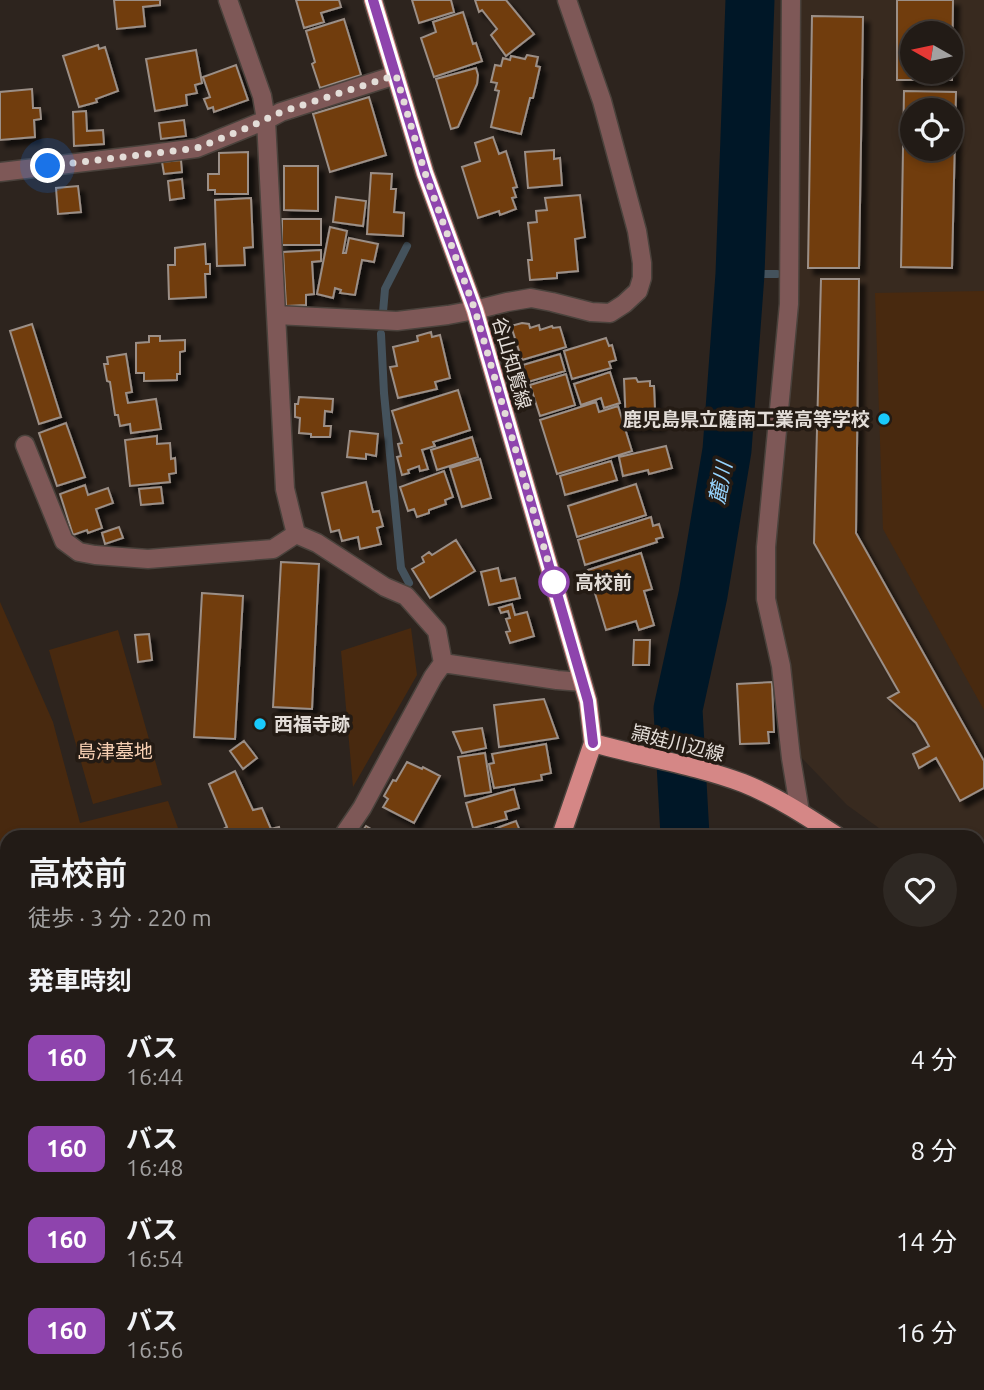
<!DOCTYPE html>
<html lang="ja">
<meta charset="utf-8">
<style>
:root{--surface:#221b16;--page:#2e2823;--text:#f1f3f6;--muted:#a2a1a1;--line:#3f3935}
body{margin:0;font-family:Ubuntu,"Noto Sans JP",sans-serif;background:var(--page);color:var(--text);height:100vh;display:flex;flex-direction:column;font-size:26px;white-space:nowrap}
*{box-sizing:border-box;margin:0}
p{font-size:23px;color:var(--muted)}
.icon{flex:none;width:38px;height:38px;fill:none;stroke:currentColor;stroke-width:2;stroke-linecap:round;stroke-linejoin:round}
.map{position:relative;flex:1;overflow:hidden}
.panel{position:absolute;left:0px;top:830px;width:985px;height:562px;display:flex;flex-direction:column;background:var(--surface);border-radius:21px 21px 0 0;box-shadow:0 4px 10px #0003,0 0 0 2px var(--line)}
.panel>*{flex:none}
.badge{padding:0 14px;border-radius:10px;font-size:24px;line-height:46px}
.needle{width:46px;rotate:279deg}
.controls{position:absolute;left:900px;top:21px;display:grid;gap:14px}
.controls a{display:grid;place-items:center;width:63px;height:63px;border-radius:50%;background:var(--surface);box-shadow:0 4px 10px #0003,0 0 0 2px var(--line);font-size:35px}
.you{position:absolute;width:35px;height:35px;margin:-18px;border:5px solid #fff;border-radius:50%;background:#1a73e8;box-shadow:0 0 0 10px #1a73e833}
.map>.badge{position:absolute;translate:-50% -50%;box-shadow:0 0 0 4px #fff}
h2{padding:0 28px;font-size:26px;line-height:63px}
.round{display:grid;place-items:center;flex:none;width:74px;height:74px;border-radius:37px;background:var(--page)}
.summary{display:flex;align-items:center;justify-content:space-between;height:119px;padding:0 28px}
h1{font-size:33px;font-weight:600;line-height:52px}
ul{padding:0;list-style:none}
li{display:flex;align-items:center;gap:21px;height:91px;padding:0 28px}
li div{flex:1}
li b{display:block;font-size:26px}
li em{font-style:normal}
li .badge{min-width:77px;font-weight:700;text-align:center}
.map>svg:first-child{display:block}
.built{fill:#382a1f;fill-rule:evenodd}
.green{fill:#48290f}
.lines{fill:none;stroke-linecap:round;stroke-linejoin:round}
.stream{stroke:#44525c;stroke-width:8}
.river{stroke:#001727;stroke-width:49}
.building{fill:#713e10;stroke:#9b8f87;stroke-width:2;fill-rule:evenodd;filter:url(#shadow)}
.street-casing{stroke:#4a423c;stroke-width:21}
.primary-casing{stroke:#4a423c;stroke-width:21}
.street{stroke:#7e5857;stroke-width:18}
.primary{stroke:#d58786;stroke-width:18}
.line-casing{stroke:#fff;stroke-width:16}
.line{stroke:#8e44ad;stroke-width:10}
.walk{stroke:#e3ddd8;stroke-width:7;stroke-dasharray:0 12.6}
.poi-dot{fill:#19cafc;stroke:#241b14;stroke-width:2.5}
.stop-dot{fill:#fff;stroke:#8e44ad;stroke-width:3.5}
.labels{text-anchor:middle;stroke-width:7;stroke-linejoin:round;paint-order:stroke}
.street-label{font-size:19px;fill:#e3ddd8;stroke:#241b14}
.poi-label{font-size:19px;font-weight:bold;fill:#e3ddd8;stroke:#241b14;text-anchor:end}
.stop-label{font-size:19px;font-weight:bold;fill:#e3ddd8;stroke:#241b14;text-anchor:start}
.park-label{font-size:19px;fill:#f6cfb3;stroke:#241b14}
.water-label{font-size:21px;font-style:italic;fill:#96d3fd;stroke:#241b14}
</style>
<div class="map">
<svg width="984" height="1390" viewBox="0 0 984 1390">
<defs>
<filter id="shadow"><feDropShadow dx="6" dy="6" stdDeviation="2" flood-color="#0009"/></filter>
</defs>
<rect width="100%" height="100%" fill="#2d241e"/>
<path class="built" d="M795,0H984V893L978,899V836H890L847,805L798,754L774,593V534ZM912,33H950V72H912ZM912,110H950V149H912Z"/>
<path class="green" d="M984,291V710L883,529L875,293Z
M0,602L53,722L80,823L168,801L181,836H7V1048H0Z
M411,628L417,675L353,787L341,651Z
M118,630L162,785L93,804L49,650Z
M0,1197L7,1207V1384H324L325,1390H0Z"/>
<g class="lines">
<path class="stream" d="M740,274H777
M383,312L385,289L407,246
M381,334L384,393L401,568L409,583"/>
<path class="river" d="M685,836L678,709L703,595L727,450L740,274L750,0
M719,1390L721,1384"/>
</g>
<path class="building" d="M114,0H160V5L143,7L145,26L117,29Z
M296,0H339L341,7L321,13L324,22L304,28Z
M412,0H451L454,12L419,23Z
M475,0H506L534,34L506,56L491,35L497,29L482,10L479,12Z
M897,0H953L952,80H897ZM912,33H950V72H912Z
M463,12L473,44L476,43L482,61L434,77L421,38L436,32L433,22Z
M812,16L863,17L859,268H808Z
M344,19L361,75L320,88L312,64L315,62L306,31Z
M98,45L99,49L105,47L118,91L96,99L97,102L79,107L63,56Z
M196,50L202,83L195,85L197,93L186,95L187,105L155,111L146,59Z
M527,55L538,57L536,66L540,67L533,98H530L521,134L491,127L499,91L495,90L497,83L491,82L495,65L501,66L503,58L510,60L511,56L525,59Z
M236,65L248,100L214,112L213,107L208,109L204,99L210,97L203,77Z
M476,68L478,75L477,84L458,127L451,129L436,79Z
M32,89L33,108H40L41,119L34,120L35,137L0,140V92Z
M904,91L956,92L952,268L901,267ZM912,110H950V149H912Z
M369,97L386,155L330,172L313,114Z
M86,111L87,131L103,130L104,144L74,146L73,112Z
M184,120L186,136L161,139L159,123Z
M493,137L499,154L506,151L517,187L513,188L516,197L512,198L516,209L500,215L499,211L478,218L462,167L480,161L475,143Z
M554,150V159L560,158L562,185L528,188L525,152Z
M248,152V194H215V190H208V174H219V153Z
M181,160L182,172L164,174L162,162Z
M284,166H318V211L284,210Z
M371,173L392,174L391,189H396L394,212L404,213L403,236L367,234Z
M182,179L184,198L170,200L168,181Z
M78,186L81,212L58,214L56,188Z
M580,195L585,237L575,239L578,271L557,273V278L530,280L528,260H532L528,223L537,222L536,211L547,210L545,198Z
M336,197L366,201L363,226L333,222Z
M251,198L253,247L244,248L245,265L217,266L215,200Z
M282,219H321V245H282Z
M330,227L347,231L343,253H346L349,238L378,244L374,262L362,260L355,295L340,293L341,290L335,288L333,298L317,294Z
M205,244L206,264H210V274H205L206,297L169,299L168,265H175V248Z
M321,250V261L312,262L314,294L306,295V305L286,306L283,252Z
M821,279H859L856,533L984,761V788L960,801L936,758L919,768L913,754L929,746L916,723L888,698L899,692L814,543Z
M522,323L529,324L530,328L539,325L540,330L552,326L553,328L560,327L566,347L522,360L511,326Z
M32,324L61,417L39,424L10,331Z
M431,332L432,337L440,335L450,378L435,382L437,389L398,398L390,367L397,366L393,347L418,341L417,336Z
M149,336H160V341L185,340V351L180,352V374H177V380L144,381V373H136V343L149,342Z
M606,338L609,346L612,345L616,360L609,362L611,368L572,379L564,351Z
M126,354L132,392L126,393L128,403L156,399L161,429L131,433L130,424L120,426L118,415H115L110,382L107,381L104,364H108L107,357Z
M560,354L565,371L528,382L523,365Z
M610,372L620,403L604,408L601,398L581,405L574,384Z
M566,374L575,405L540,416L530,385Z
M636,378L638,382L650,381V386H654L655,410L659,411V425L626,426L624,379Z
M458,390L470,430L433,442L435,446L422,450L428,469L420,471L419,466L408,470L409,473L402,475L397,457L401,456L398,444L402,443L392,411Z
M299,397L333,399L332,412L325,411L324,426H331L330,437H311V434L299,433L300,418L295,417V404H298Z
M596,402L599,412L618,406L632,451L557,474L540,420Z
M66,423L85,477L57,486L39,433Z
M350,431L378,434L376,456L366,454V459L347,457Z
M157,436V444L170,443L171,459L175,458L176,473L169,474L170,482L130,486L125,440Z
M472,437L478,457L437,470L431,450Z
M666,446L672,468L649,474L648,470L623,476L619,457Z
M480,459L491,498L462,507L450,468Z
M611,461L617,480L565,495L560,476Z
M444,471L453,497L445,500L446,504L429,510V513L417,517L414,509L408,511L400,487Z
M366,482L373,512L379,511L383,526L377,528L381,544L360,549L358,537L342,541L339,530L331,532L322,493Z
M636,484L646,515L577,537L568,506Z
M85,485L88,495L108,488L113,503L96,509L102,528L88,533L87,530L73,535L60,494Z
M161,487L163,503L141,505L139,489Z
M651,517L653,526L659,524L663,537L656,539L657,542L585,565L578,540Z
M119,527L123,538L105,544L102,533Z
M456,540L475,571L430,598L412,569L424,562L422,557L429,552L432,555Z
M641,553L652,589L644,591L654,625L639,630L636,621L606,630L588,570Z
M281,562L319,564L312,709L273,707Z
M498,568L501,581L515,578L520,598L489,605L481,572Z
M202,593L243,596L235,739L194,737Z
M512,604L515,615L527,612L534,636L510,643L506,632L510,631L506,619L510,618L508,611L501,613L499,608Z
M149,634L152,660L138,662L135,635Z
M634,640H650L649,665H633Z
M772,682L774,732H768L769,743L740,744L737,684Z
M544,699L558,738L499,747L494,705Z
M482,728L486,748L462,753L453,732Z
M244,741L257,758L243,769L230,751Z
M546,744L551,773L541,775L542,780L494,788L489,764L494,763L492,754Z
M485,753L491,792L465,796L458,757Z
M407,762L422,769L423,767L440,776L414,823L383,807L388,799L384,796L393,780L396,781Z
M235,771L253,810L262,808L271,829L279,827L281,836H218L216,833L227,827L209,784Z
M514,789L519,808L505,812L507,819L473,828L466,803Z
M516,821L522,836H475Z
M366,826L383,836H359Z
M978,1004L984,1008V1054L978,1050Z
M942,1384H970L972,1390H943Z"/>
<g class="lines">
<defs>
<path id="street" d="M228,0L262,96L266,120L281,112L396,75
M791,0L789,304L766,547V599L781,666L791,758L800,812
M0,172L144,155L197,148L266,120L285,489L296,534L317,543L385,587L406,596L437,631L443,663L433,677L362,808L343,836
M276,315L397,321L448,315L475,310L507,302L531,298L552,302L591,312L610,313L624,304L638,291L642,278V263L637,231L602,101L567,0
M25,445L64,541L79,552L95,555L148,559L273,549L296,534
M443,663L557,680L582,682
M0,1091L7,1088
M0,1310L7,1314
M978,1341L984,1356
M150,1390V1384
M591,1390L592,1384"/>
<path id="primary" d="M373,0L425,173L475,310L588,701L593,743L561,836
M593,743C643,757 695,765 743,783C776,796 808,817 837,836
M978,945L984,949
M406,1384V1390"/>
</defs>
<use href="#street" class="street-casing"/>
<use href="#primary" class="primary-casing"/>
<use href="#street" class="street"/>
<use href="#primary" class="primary"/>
</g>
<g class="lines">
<defs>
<path id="line" d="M373,0L425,173L475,310L588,701L593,743"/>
</defs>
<use href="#line" class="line-casing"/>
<use href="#line" class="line"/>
<path class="walk" d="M48,166L197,148L247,128L281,112L396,75L425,173L475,310L554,582"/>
</g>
<g class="poi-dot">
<circle cx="884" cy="419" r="7"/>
<circle cx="260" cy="724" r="7"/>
</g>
<circle class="stop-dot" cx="554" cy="582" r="14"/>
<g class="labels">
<g class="street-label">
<text transform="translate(512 363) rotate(74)" y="7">谷山知覧線</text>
<text transform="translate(678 743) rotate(14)" y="7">頴娃川辺線</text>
</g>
<g class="poi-label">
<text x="870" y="426">鹿児島県立薩南工業高等学校</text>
<text x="274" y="731" text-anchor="start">西福寺跡</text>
</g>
<g class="stop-label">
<text x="575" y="589">高校前</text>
</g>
<g class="park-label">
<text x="115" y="758">島津墓地</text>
</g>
<g class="water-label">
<text transform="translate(721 483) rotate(-79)" y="7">麓川</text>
</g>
</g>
</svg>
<div class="controls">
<a><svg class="needle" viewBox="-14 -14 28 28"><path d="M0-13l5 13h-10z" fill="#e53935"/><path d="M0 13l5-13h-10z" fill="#a2a1a1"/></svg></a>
<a><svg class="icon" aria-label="locate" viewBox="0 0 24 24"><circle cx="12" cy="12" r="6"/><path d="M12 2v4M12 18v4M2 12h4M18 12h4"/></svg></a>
</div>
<div class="you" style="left:48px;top:166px"></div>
<section class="panel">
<div class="summary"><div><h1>高校前</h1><p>徒歩 · 3 分 · 220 m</p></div><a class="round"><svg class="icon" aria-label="heart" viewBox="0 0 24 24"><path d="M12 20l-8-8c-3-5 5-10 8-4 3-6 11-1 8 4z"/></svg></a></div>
<h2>発車時刻</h2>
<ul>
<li><span class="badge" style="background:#8e44ad;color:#fff">160</span><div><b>バス</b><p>16:44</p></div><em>4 分</em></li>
<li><span class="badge" style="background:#8e44ad;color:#fff">160</span><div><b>バス</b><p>16:48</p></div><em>8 分</em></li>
<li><span class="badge" style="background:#8e44ad;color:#fff">160</span><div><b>バス</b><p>16:54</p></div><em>14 分</em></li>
<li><span class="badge" style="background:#8e44ad;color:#fff">160</span><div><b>バス</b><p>16:56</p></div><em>16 分</em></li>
</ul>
</section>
</div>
